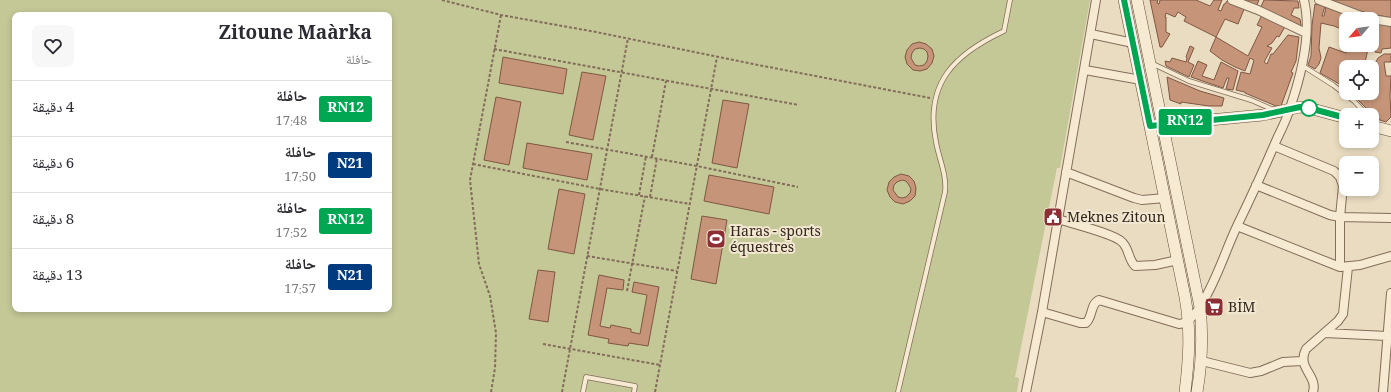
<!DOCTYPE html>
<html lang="ar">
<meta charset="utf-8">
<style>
:root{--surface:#fff;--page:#f7f7f7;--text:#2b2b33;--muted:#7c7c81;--line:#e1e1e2}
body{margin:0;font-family:Georgia,"Noto Naskh Arabic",serif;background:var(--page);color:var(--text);direction:rtl;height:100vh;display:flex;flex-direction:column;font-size:15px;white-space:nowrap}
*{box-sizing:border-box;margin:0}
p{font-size:13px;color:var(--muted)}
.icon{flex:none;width:22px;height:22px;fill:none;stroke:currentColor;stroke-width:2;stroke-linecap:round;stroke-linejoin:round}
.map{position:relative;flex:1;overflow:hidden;direction:ltr}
.drawer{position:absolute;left:12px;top:12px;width:380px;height:300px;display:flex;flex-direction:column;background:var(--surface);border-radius:8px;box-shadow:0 2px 6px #0003;direction:rtl}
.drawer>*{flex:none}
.badge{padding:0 8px;border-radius:3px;font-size:14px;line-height:26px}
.needle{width:26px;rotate:242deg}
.tools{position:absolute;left:1339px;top:12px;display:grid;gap:8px}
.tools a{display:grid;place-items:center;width:40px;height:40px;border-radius:8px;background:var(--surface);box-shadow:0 2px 6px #0003;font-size:20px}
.map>.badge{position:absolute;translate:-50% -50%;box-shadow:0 0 0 2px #fff}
.round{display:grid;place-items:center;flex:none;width:42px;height:42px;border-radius:8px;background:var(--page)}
.headline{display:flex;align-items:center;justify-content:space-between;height:68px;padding:0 20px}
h1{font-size:19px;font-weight:800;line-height:30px}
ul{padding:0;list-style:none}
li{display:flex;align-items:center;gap:12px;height:56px;padding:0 20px;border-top:1px solid var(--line)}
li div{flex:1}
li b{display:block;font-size:15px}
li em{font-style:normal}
li .badge{min-width:44px;font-weight:700;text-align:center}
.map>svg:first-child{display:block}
.green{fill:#c4c796;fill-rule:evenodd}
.building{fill:#c69579;stroke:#7f5742;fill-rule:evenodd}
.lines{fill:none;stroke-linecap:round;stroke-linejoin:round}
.lane-casing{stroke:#826d5a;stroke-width:5.5}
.street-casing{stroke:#826d5a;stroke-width:10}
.secondary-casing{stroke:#644f3d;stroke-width:12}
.path{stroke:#826d5a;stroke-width:2;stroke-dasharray:3 2;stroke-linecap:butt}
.lane{stroke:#f6ead3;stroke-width:4}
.street{stroke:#f6ead3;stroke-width:8}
.secondary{stroke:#f6ead3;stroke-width:11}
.line-casing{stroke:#fff;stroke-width:9}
.line{stroke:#00a651;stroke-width:6}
.stop-dot{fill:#fff;stroke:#00a651;stroke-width:2}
.labels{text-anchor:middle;stroke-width:4;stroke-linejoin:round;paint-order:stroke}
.poi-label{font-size:14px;fill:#33271d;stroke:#f2e7d0;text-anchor:start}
</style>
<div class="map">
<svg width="1391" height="392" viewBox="0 0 1391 392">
<rect width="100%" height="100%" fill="#eadcc1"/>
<path class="green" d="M0,0H1090L1060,168H1057L1015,377L1019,378L1017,392H0ZM15,15H389V309H15Z"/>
<path class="building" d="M1150,0H1158L1157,3L1159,4L1160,0H1196L1210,6L1214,0H1222L1218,10L1221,11L1224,4H1225L1227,1L1245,7L1238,24L1225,19L1216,37L1184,21L1186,17L1178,12L1175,17L1166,13L1165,17H1166V32L1170,34L1162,47H1160Z
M1238,0H1259L1256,7Z
M1264,0L1298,1L1299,8H1294L1291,15L1300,19L1301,25L1300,27L1260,9Z
M1331,0H1391V18L1354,10Z
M1315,4L1325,6L1322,16H1324L1326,7L1357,19H1346V31L1334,26L1321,23L1319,48L1321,58L1319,64L1315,69L1308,65L1311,56L1312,25Z
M1262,15L1286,25L1279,37L1277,36L1272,43L1267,46L1272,48L1264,62L1267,64L1271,54H1273L1288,35L1299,37L1296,61L1291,72L1293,73L1281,106H1276L1245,93V92L1236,90L1241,72L1250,74L1254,60L1250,58L1245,71L1235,67L1222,60L1210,51L1216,37L1248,56L1262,27L1257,25Z
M1372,24L1391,25V48L1382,49L1381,53L1375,52V50L1368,49L1364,67H1346V90L1342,88L1343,86L1320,73L1329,47L1346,53L1348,50L1343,48L1346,42V45H1372Z
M919,42L926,44L932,49L934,56L932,63L927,69L920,71L913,70L907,64L905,57L907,50L912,44ZM920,48L924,49L927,52L928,56L927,61L924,65L919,66L915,65L911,58L912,53L915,49Z
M1190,46L1194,48L1188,62L1194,65L1189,77L1166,66L1165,61L1170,62L1172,58L1186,62L1187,58L1186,57Z
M1384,54H1391V62H1384L1386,76H1391L1390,96L1391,117L1386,122L1377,119L1356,98L1359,93H1372V67H1370L1372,61L1376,62L1378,58Z
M503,57L567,69L563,94L499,83Z
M1198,61L1207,65L1202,76L1214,80L1221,62L1238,71L1233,90L1226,89L1229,78H1227L1223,88L1191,77Z
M582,72L606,76L593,140L569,135Z
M1167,77L1200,91L1224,98L1222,106H1209L1181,102V104L1170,100Z
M496,97L521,102L509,165L484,160Z
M723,100L749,104L737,168L712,163Z
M527,143L592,154L587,180L523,168Z
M901,174L909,176L914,181L916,188L915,196L910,201L903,204L895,202L890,197L887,190L889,182L894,177ZM902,180L906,181L909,185L911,189L910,193L906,197L902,198L898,197L893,190L894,185L897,182Z
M709,175L774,187L769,214L704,201Z
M559,189L585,194L574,254L548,249Z
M702,216L727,220L716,284L691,279Z
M538,270L555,272L548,322L529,319Z
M599,275L624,280L623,290L607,288L600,326L610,328L611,325L631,329V332L640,334L647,295L632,292L634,282L659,287L648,346L629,343L628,346L608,343L609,339L588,335Z"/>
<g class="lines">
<defs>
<path id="lane" d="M1151,63L1189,81L1251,100L1274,110
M1303,66L1333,85L1354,101L1367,115
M583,392L586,377L635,386L634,392
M898,392L945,192C947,175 939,159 936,142C924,83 955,54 1004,31L1010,0"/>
<path id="street" d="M1232,0L1258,10L1306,33
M1319,0L1369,19
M1372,19L1391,22
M1091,34L1133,43
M1085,70L1141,80
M1274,146L1334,171L1340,177L1343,186L1340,217V267
M1066,172L1134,198L1142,200L1165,198
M1256,185L1330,215L1340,217L1391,218
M1058,219C1070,223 1115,234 1122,242C1129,248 1128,259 1135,266L1155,265L1178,260
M1237,226L1340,267L1360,265L1391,256
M1042,312L1080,323H1086C1093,317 1090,304 1099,300L1179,324C1188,324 1197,312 1201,305C1217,280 1225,251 1238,224C1251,197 1264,169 1276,141C1281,130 1287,119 1290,108C1301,76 1312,33 1304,0
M1325,333L1387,336
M1202,361L1250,373L1261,371L1283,362L1302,361
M1026,392L1042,312L1096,0
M1313,392C1318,375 1296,368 1306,349L1338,321L1343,314L1348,267
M1383,392L1391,293"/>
<path id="secondary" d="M1124,0L1185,297C1191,330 1189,359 1185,392
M1137,0L1200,307C1203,336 1202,363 1197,392
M1156,125L1263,115L1300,107L1309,108L1346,118
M1372,126L1391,131"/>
</defs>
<use href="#lane" class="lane-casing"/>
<use href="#street" class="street-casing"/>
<use href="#secondary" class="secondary-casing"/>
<path class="path" d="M442,0L501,15L596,32L753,64L930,98
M494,49L799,105
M566,142L697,166L798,187
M652,157L666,81
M473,164L600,189L690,204
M639,195L646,156
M650,197L657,158
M587,256L677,271
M627,291L645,196
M543,344L660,365
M491,392L495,368L496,333L490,296L479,264L470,180L501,15
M562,392L628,38
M655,392L717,57"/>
<use href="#lane" class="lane"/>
<use href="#street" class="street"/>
<use href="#secondary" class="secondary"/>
</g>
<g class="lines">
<defs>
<path id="line" d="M1124,0L1150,126L1263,115L1300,107L1309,108L1346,118"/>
</defs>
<use href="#line" class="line-casing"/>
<use href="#line" class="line"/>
</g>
<defs>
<symbol id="civic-square" viewBox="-11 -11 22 22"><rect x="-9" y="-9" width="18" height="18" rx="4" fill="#8d2e34" stroke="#f2e7d0"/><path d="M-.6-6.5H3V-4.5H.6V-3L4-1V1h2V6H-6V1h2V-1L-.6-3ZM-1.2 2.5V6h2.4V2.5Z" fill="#fff"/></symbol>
<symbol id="stadium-square" viewBox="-11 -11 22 22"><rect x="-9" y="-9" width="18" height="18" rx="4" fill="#8d2e34" stroke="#f2e7d0"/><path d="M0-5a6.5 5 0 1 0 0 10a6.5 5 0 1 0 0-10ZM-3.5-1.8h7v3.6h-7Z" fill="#fff"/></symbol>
<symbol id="supermarket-square" viewBox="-11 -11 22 22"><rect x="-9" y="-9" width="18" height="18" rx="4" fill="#8d2e34" stroke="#f2e7d0"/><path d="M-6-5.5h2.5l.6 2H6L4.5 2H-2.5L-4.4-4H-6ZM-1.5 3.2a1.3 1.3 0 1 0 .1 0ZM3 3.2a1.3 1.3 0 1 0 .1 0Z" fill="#fff"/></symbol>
</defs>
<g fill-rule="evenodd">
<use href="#civic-square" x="1042" y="206" width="22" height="22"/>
<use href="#stadium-square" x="705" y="228" width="22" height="22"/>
<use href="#supermarket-square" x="1203" y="296" width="22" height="22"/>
</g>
<circle class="stop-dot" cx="1309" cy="108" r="8"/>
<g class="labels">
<g class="poi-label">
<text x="1067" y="222">Meknes Zitoun</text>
<text x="730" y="236">Haras - sports<tspan x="730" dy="16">équestres</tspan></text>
<text x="1228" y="312">BİM</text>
</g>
</g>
</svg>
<div class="tools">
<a><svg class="needle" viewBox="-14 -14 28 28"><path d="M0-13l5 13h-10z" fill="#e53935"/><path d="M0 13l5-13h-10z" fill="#7c7c81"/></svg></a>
<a><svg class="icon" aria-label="locate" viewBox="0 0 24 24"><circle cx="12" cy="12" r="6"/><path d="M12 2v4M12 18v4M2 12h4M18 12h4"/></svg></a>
<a>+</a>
<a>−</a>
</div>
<b class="badge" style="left:1185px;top:122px;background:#00a651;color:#fff">RN12</b>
<section class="drawer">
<div class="headline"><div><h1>Zitoune Maàrka</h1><p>حافلة</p></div><a class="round"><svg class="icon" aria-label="heart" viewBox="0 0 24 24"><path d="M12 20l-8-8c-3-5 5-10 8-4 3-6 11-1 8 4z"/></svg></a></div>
<ul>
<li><span class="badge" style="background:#00a651;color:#fff">RN12</span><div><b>حافلة</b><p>17:48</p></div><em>4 دقيقة</em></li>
<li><span class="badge" style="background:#003b80;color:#fff">N21</span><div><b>حافلة</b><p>17:50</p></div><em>6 دقيقة</em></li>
<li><span class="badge" style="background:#00a651;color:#fff">RN12</span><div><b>حافلة</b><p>17:52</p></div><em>8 دقيقة</em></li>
<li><span class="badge" style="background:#003b80;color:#fff">N21</span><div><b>حافلة</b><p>17:57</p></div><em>13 دقيقة</em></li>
</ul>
</section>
</div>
